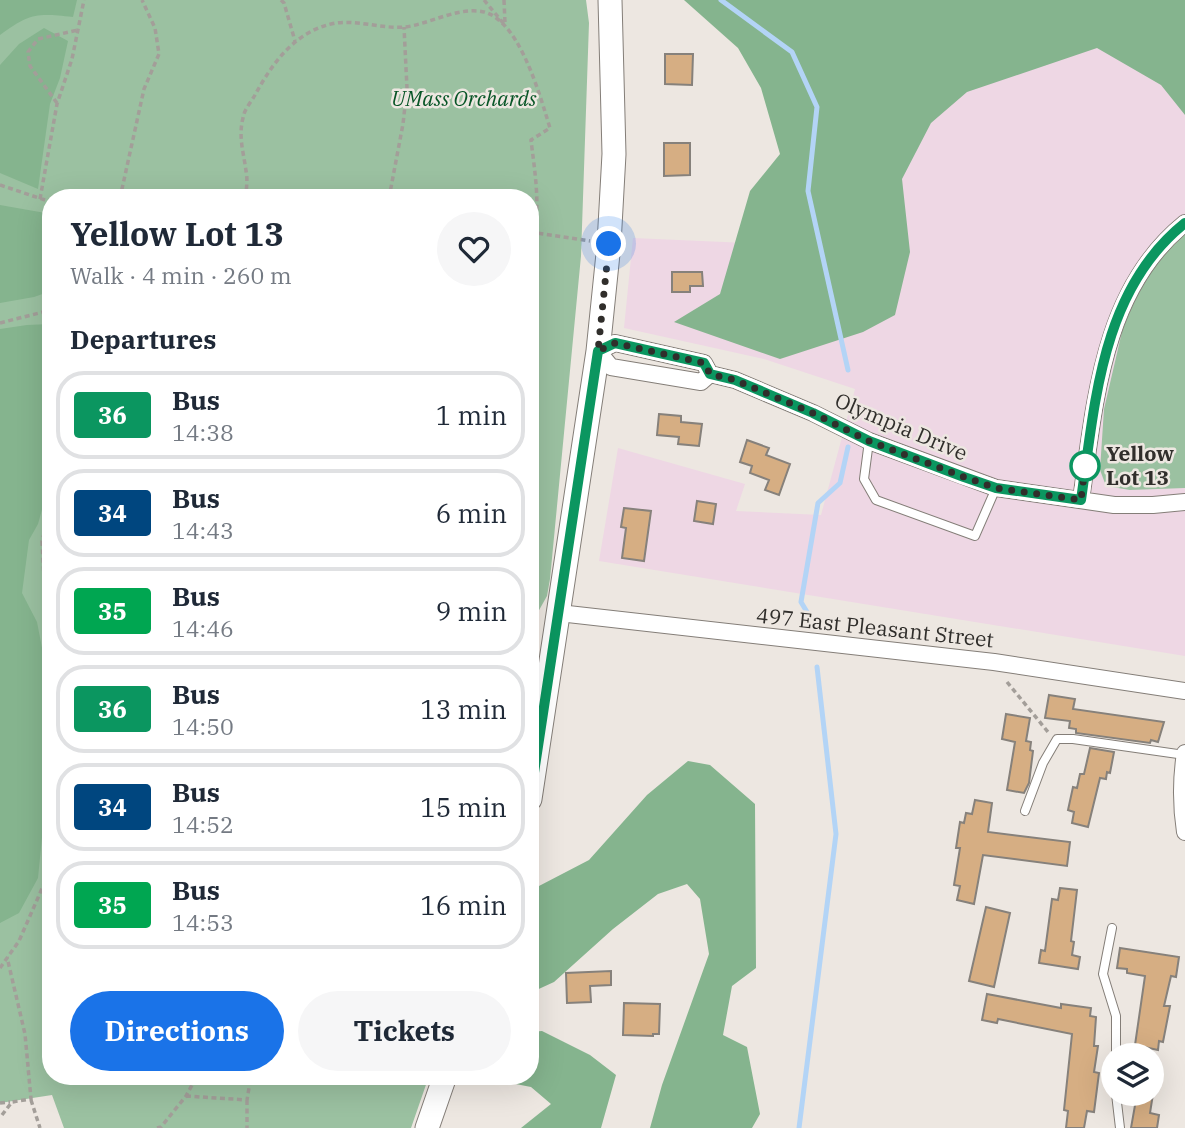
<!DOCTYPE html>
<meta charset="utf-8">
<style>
:root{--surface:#fff;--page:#f6f6f7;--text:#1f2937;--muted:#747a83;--line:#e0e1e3;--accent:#1a73e8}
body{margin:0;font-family:"IBM Plex Serif",serif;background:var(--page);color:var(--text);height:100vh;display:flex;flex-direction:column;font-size:26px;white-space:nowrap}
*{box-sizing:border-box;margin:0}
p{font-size:23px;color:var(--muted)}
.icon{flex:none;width:38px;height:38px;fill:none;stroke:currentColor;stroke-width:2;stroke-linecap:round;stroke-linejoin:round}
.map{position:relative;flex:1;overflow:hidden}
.sheet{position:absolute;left:42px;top:189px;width:497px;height:896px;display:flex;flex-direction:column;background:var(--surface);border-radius:28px;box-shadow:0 7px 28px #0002}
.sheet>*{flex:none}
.badge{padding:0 14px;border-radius:5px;font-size:24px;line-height:46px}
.buttons{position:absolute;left:1101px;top:1043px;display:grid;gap:14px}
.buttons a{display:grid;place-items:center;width:63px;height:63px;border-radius:50%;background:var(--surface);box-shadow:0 7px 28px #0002;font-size:35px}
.you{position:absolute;width:35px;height:35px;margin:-18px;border:5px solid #fff;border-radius:50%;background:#1a73e8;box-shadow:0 0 0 10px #1a73e833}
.map>.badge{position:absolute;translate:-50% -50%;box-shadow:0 0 0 4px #fff}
h2{padding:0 28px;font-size:26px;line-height:63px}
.round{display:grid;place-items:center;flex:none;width:74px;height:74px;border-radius:37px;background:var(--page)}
.overview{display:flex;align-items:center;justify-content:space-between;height:119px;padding:0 28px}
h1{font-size:33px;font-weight:700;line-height:52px}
.button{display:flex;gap:14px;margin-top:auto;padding:14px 28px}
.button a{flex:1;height:80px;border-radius:42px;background:var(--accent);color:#fff;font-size:28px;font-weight:700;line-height:80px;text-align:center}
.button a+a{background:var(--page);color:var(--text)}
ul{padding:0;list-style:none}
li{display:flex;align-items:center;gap:21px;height:88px;margin:0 14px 10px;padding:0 14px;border:4px solid var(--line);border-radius:28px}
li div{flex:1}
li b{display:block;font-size:26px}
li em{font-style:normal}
li .badge{min-width:77px;font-weight:700;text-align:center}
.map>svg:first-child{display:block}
.education{fill:#eed7e4}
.green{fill:#9bc1a1}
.forest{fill:#85b48e}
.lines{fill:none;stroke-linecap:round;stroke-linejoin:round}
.stream{stroke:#b3d4f6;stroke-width:5}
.building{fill:#d6ae83;stroke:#86817b;stroke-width:2}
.lane-casing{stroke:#847e78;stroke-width:10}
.street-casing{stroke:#847e78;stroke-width:18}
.secondary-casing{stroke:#847e78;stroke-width:25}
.path{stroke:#a39e99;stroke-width:3.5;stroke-dasharray:5 3.5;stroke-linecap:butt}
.lane{stroke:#fff;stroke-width:8}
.street{stroke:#fff;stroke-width:16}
.secondary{stroke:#fff;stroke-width:23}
.line-casing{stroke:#fff;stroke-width:16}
.line{stroke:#0b9660;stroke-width:10}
.walk{stroke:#302e2b;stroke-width:7;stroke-dasharray:0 12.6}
.stop-dot{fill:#fff;stroke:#0b9660;stroke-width:3.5}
.labels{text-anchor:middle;stroke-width:5;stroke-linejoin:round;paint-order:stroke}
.park-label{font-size:21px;font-style:italic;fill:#075526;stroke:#ede7e1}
.street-label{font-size:21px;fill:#302e2b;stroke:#ede7e1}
.stop-label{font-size:21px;font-weight:bold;fill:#302e2b;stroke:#ede7e1;text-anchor:start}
</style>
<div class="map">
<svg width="1185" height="1128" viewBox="0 0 1185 1128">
<rect width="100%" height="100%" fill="#ede7e1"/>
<path class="education" d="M1185,0V656L599,561L618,448L745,484L736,511L821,515L855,389L764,359L624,328L633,238L795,245L799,125Z"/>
<path class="green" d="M0,0H586L589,23L581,256L550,579L547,596L538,612L530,657V198H51V1076H429L411,1128H64L52,1095L0,1103Z
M1185,234V488L1130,490L1106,486L1100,470L1104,409L1124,323L1151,267Z"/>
<path class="forest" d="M0,0H77L73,17C36,13 30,13 0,35Z
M684,0H1185V115L1161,85L1097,48L967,92L931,123L902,179L910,252L895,315L863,332L780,359L674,322L720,294L750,191L780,154L761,88L738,48Z
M44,28L68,41L60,78L50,104L38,189L0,173V65L19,44Z
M0,205L51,214V291L34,297L0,303Z
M51,324V477L38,524L29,540L22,593L37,622L48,679V776L38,878L19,913L0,923V329L27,325Z
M688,761L710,765L755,804L756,968L732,986L723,1035L747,1047L760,1114L752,1128H650L662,1085L709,954L700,899L687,884L658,894L613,929L554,982L530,993V914L539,886L589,860L647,795Z
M542,1031L590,1055L616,1075L601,1128H521L551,1104L531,1087L480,1077L530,1076V1032Z"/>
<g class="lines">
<path class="stream" d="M721,0L792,52L817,107L808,191L848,370
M807,612L801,602L818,503L840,483L848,447
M799,1128L836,834L817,667"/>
</g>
<path class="building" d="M665,54H693L692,85L665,84Z
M664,143H690V175L664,176Z
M672,272H702L703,286H690V292H672Z
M659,414L681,416V422L702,424L699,446L678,444L679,437L657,435Z
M747,440L769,448L766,455L790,464L779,495L765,490L769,480L750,473L752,466L740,462Z
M697,501L716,504L713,524L694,521Z
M624,508L651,511L644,561L622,558L626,528L621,527Z
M1049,695L1075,699L1073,709L1164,722L1158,742L1151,740L1150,743L1076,733V729L1069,728L1070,721L1045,718Z
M1006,714L1030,718L1026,741L1031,742L1030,750L1033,751L1029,783L1024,793L1007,790L1015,742L1002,739Z
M1090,748L1114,752L1110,773L1107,772L1106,779L1100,778L1088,827L1072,823L1074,812L1068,810L1073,787L1077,788L1080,774H1084Z
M975,800L992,803L988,832L1070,842L1067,866L983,855L974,904L957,900L960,886L954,885L960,848H956L960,822L964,823L966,813L972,814Z
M1060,888L1077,890L1071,941L1074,942L1072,955L1080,957L1078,969L1039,963L1041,950L1045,951L1052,899L1058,900Z
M986,907L1010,913L994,987L969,981Z
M1120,948L1179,957L1176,977L1171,976L1164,1006H1170L1163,1042L1159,1041L1158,1050L1135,1045L1145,976L1127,973V969L1117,968Z
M611,971V985L590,986L591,1002L567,1003L566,973Z
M987,994L1061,1008V1004L1091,1008L1090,1016L1096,1017L1094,1046H1098L1094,1072L1099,1073L1094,1112L1087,1111L1084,1128H1066L1068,1111L1064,1110L1072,1034L998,1019L997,1023L982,1020Z
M624,1003L660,1004L659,1034H653V1036L623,1035Z
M1137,1094H1153L1150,1113L1159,1115L1157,1128H1131Z"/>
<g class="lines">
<defs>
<path id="lane" d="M869,441L864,479L876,500L975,536L996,488
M1025,811L1043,763L1057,739H1073L1185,755
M1112,928L1103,974L1116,1016V1055
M1116,1094L1120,1128"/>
<path id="street" d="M710,374L701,382L611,367L598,351L615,343L704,363L710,374L735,380L813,413L869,441L996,488L1114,505H1153L1185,502
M1081,500C1095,403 1102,290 1185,223
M559,613L994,662L1185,691
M1185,753C1181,779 1181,806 1185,832"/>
<path id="secondary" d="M530,799L598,351L609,244L614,154L610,0
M427,1128L445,1076"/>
</defs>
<use href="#lane" class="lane-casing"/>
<use href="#street" class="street-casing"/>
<use href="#secondary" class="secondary-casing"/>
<path class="path" d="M281,0L284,3L295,41
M484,0L504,24
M504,0L505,23
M57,103L30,66L28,52L38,39L78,30
M0,185L51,202
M120,198L144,89L159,54L155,28L142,0
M246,198C246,189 248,180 246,171C244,154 238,137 243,118C244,110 251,102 255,95C273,62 296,30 336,23C359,20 382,29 405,27C429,24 453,9 478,11C518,13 540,96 550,128L531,140C534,167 543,216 530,240
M389,198L403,124L407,88L404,27
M40,199L57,104L72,59L84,0
M530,232L590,241
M0,323L51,310
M530,455V461
M51,508L42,541L44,579L51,610
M1007,682L1048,732
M0,968L19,941L51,868
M186,1096L247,1100L251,1076
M31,1100L40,1128
M247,1100V1128
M0,1103L10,1102
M2,1115L12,1102L31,1099L25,1034L7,957
M157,1128L161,1127L186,1096L197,1076"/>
<use href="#lane" class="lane"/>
<use href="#street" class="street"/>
<use href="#secondary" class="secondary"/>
</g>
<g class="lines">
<defs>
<path id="line" d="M530,799L598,351L615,343L704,363L710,374L735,380L768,394L813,413L869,441L964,477L996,488L1081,500C1095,403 1101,290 1185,223"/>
</defs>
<use href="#line" class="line-casing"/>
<use href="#line" class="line"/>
<path class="walk" d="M609,244L598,351L615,343L704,363L710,374L735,380L768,394L813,413L869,441L964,477L996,488L1081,500L1085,466"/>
</g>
<circle class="stop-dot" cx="1085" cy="466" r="14"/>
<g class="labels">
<g class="park-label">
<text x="464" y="106">UMass Orchards</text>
</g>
<g class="street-label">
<text transform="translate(901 427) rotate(23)" y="7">Olympia Drive</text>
<text transform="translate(875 628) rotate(6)" y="7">497 East Pleasant Street</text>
</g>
<g class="stop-label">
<text x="1106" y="461">Yellow<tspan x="1106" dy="24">Lot 13</tspan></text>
</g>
</g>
</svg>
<div class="buttons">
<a><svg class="icon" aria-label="layers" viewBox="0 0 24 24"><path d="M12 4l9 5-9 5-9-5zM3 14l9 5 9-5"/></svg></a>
</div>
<div class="you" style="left:609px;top:244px"></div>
<section class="sheet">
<div class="overview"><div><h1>Yellow Lot 13</h1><p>Walk · 4 min · 260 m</p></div><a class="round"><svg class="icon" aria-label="heart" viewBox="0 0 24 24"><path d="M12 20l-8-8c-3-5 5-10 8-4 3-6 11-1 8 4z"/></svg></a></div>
<h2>Departures</h2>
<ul>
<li><span class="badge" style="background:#0b9660;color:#fff">36</span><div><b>Bus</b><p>14:38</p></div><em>1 min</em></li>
<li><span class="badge" style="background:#00467f;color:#fff">34</span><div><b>Bus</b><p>14:43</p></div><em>6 min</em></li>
<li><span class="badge" style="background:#00a651;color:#fff">35</span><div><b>Bus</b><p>14:46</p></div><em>9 min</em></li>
<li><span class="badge" style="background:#0b9660;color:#fff">36</span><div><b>Bus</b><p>14:50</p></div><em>13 min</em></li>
<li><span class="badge" style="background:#00467f;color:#fff">34</span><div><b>Bus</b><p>14:52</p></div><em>15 min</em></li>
<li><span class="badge" style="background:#00a651;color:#fff">35</span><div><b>Bus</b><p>14:53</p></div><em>16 min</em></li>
</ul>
<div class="button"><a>Directions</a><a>Tickets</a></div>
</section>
</div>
